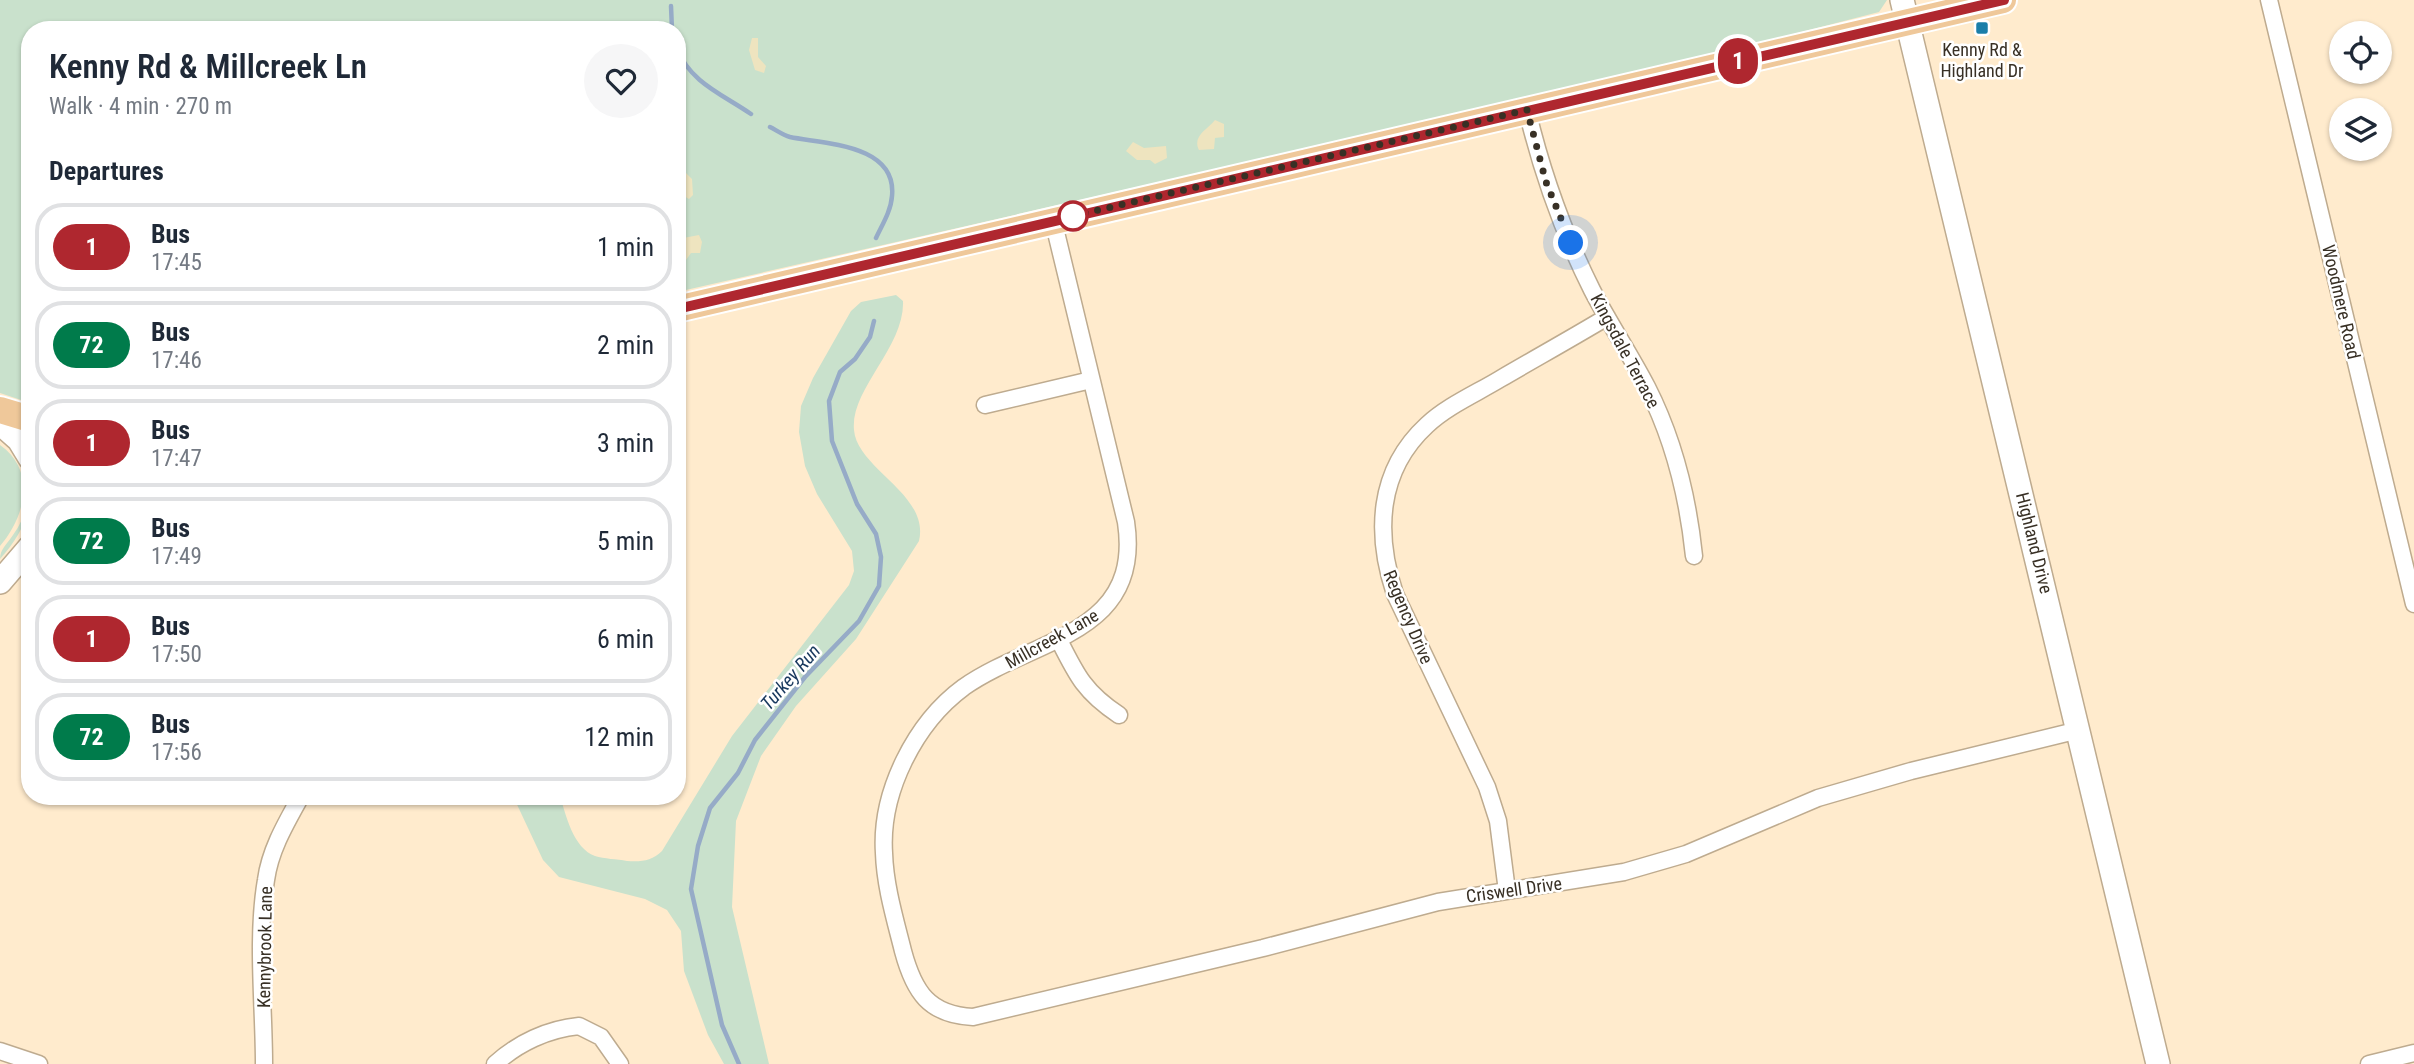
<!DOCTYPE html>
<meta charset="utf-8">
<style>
:root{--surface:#fff;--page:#f6f6f7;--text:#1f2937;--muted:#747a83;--line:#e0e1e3}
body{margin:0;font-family:"Roboto Condensed",sans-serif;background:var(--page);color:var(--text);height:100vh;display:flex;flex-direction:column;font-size:26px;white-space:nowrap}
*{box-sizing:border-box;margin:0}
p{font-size:23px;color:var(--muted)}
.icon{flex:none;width:38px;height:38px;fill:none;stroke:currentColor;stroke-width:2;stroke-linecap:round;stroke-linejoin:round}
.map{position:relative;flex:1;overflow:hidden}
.sheet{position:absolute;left:21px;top:21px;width:665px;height:784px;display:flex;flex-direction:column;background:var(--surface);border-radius:28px;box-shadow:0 2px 5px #0004}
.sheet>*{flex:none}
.badge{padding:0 14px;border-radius:23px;font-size:24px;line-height:46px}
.buttons{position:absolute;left:2329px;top:21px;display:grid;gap:14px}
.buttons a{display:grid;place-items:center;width:63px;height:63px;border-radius:50%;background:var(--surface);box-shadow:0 2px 5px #0004;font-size:35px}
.you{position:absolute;width:35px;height:35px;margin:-18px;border:5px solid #fff;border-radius:50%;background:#1a73e8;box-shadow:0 0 0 10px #1a73e833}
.map>.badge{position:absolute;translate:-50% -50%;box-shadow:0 0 0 4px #fff}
h2{padding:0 28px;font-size:26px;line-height:63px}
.round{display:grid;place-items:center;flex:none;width:74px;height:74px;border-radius:37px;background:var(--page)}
.overview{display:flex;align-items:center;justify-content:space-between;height:119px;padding:0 28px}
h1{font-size:33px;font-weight:600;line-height:52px}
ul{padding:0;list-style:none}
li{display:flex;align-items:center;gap:21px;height:88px;margin:0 14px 10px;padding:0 14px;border:4px solid var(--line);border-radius:28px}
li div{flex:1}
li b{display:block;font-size:26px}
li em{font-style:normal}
li .badge{min-width:77px;font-weight:700;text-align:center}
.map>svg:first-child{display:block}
.green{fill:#c9e1cc}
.sand{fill:#eee4bf}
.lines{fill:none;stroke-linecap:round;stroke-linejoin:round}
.stream{stroke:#96abc7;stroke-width:4.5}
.street-casing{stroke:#beab8f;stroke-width:19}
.secondary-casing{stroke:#beab8f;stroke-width:26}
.primary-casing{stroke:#fff;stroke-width:30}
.street{stroke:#fff;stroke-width:16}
.secondary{stroke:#fff;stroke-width:23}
.primary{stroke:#efc89a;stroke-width:26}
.line-casing{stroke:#fff;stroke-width:16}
.line{stroke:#af272f;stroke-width:10}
.walk{stroke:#383025;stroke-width:7;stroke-dasharray:0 12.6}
.poi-dot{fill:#1a7ea9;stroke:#fff;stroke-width:2.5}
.stop-dot{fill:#fff;stroke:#af272f;stroke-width:3.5}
.labels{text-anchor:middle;stroke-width:5;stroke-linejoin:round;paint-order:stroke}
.poi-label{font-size:18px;fill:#383025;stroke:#fff}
.street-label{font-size:18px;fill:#383025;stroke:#fff}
.water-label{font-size:19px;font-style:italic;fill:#19395e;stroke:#fff}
</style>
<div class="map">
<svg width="2414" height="1064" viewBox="0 0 2414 1064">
<rect width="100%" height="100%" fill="#ffebcd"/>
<path class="green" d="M0,0H1887L1879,12L1689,61L677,292V30H30V403L0,393Z
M896,295L903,301C905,347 850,389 854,430C857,469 930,494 919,541L856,639L796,706L761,756L736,821L732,907L769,1064H724L708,1035L684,971L681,931L667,910L645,899L559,877L543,860L513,796H560C566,815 573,848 595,856C604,859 617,859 627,861C641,862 652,861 662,851L732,736L849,585L854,571L852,551L817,494L805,466L799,432L801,406L813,378L851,311L861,302Z
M0,445C37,471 25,517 0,546Z
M26,463C38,501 25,531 0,559C0,549 7,544 13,535C29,513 31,489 22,464Z"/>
<path class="sand" d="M752,38H758V57L766,66L764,73L755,70L749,50Z
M1215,120L1224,124V137L1215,138L1214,149L1199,150C1192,136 1207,130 1215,120Z
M1133,142L1144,148L1166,146L1167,158L1155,164L1150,160H1137L1126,151Z
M686,173L692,179L693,195L689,199L677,192V176Z
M699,235L702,242L700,253H691L686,260L677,262V251L680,249L678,239Z"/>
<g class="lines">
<path class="stream" d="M671,6L672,30
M677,49C691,83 722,94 751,114
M770,127C776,130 783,135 790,137C824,144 897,144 892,196C891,211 882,225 876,238
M739,1064L722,1025L691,889L698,846L710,808L738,773L755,740L805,677L859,621L879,586L881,557L876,534L857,504L832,441L829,401L840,372L855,359L870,337L874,321"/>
<defs>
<path id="street" d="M2269,0L2414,604
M1527,110C1542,173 1563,232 1592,290C1609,323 1630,354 1647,387C1674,440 1688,498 1694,556
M1053,220L1126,522C1143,635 1034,638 964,687C915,723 880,792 884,853C885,886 895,919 903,951C914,992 929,1015 973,1017L1263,948L1438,902L1624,872L1686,854L1818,798L1911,771L2079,730
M985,405L1091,380
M1058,638C1076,674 1084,692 1119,715
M1507,891L1498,821L1487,787L1395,594C1375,534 1377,471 1427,425C1447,406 1477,393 1500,379C1536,358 1572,338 1607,317
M0,1051L39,1064
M264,1064C264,1006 256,938 266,880C270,850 286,823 301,796
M495,1064C518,1043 548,1029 579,1026L601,1037L620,1064
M2369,1064L2414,1053"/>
<path id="secondary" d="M1902,0L2158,1064
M0,423L19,440L30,458
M0,582L30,547"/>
<path id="primary" d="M677,309L2003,0
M0,410L30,419"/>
</defs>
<use href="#street" class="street-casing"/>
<use href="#secondary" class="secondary-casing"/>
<use href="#primary" class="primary-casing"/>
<use href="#street" class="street"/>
<use href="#secondary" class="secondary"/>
<use href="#primary" class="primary"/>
</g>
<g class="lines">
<defs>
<path id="line" d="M677,309L2004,0"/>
</defs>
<use href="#line" class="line-casing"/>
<use href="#line" class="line"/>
<path class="walk" d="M1073,216L1527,110L1546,182L1571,243"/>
</g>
<rect class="poi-dot" x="1975" y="21" width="14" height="14" rx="3.5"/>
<circle class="stop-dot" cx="1073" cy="216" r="14"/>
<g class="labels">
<g class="poi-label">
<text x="1982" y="56">Kenny Rd &amp;<tspan x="1982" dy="21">Highland Dr</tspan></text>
</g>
<g class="street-label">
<text transform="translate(2341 302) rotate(77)" y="6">Woodmere Road</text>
<text transform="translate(1625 351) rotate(62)" y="6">Kingsdale Terrace</text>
<text transform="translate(2034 543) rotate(76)" y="6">Highland Drive</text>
<text transform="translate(1408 617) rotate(67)" y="6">Regency Drive</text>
<text transform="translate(1052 639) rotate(-29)" y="6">Millcreek Lane</text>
<text transform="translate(1514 890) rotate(-8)" y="6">Criswell Drive</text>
<text transform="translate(265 947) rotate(-89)" y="6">Kennybrook Lane</text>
</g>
<g class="water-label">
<text transform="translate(790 677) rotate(-49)" y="7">Turkey Run</text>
</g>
</g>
</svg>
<div class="buttons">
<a><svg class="icon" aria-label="locate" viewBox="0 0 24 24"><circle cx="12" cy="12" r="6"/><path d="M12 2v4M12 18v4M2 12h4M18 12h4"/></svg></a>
<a><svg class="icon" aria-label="layers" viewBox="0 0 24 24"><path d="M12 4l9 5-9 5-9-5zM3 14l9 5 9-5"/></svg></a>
</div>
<div class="you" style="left:1571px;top:243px"></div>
<b class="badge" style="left:1738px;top:61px;background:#af272f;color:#fff">1</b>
<section class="sheet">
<div class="overview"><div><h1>Kenny Rd &amp; Millcreek Ln</h1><p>Walk · 4 min · 270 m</p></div><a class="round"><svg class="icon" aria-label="heart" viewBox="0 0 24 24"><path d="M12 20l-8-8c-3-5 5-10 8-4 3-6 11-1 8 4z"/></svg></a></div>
<h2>Departures</h2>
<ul>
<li><span class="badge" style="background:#af272f;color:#fff">1</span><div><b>Bus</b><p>17:45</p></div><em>1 min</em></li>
<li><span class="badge" style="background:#007b4b;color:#fff">72</span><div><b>Bus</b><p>17:46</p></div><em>2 min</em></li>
<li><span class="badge" style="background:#af272f;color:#fff">1</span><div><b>Bus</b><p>17:47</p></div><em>3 min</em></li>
<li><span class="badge" style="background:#007b4b;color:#fff">72</span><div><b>Bus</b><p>17:49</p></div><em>5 min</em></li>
<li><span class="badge" style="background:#af272f;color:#fff">1</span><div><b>Bus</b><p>17:50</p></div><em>6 min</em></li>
<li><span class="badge" style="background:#007b4b;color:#fff">72</span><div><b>Bus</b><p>17:56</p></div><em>12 min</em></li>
</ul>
</section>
</div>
